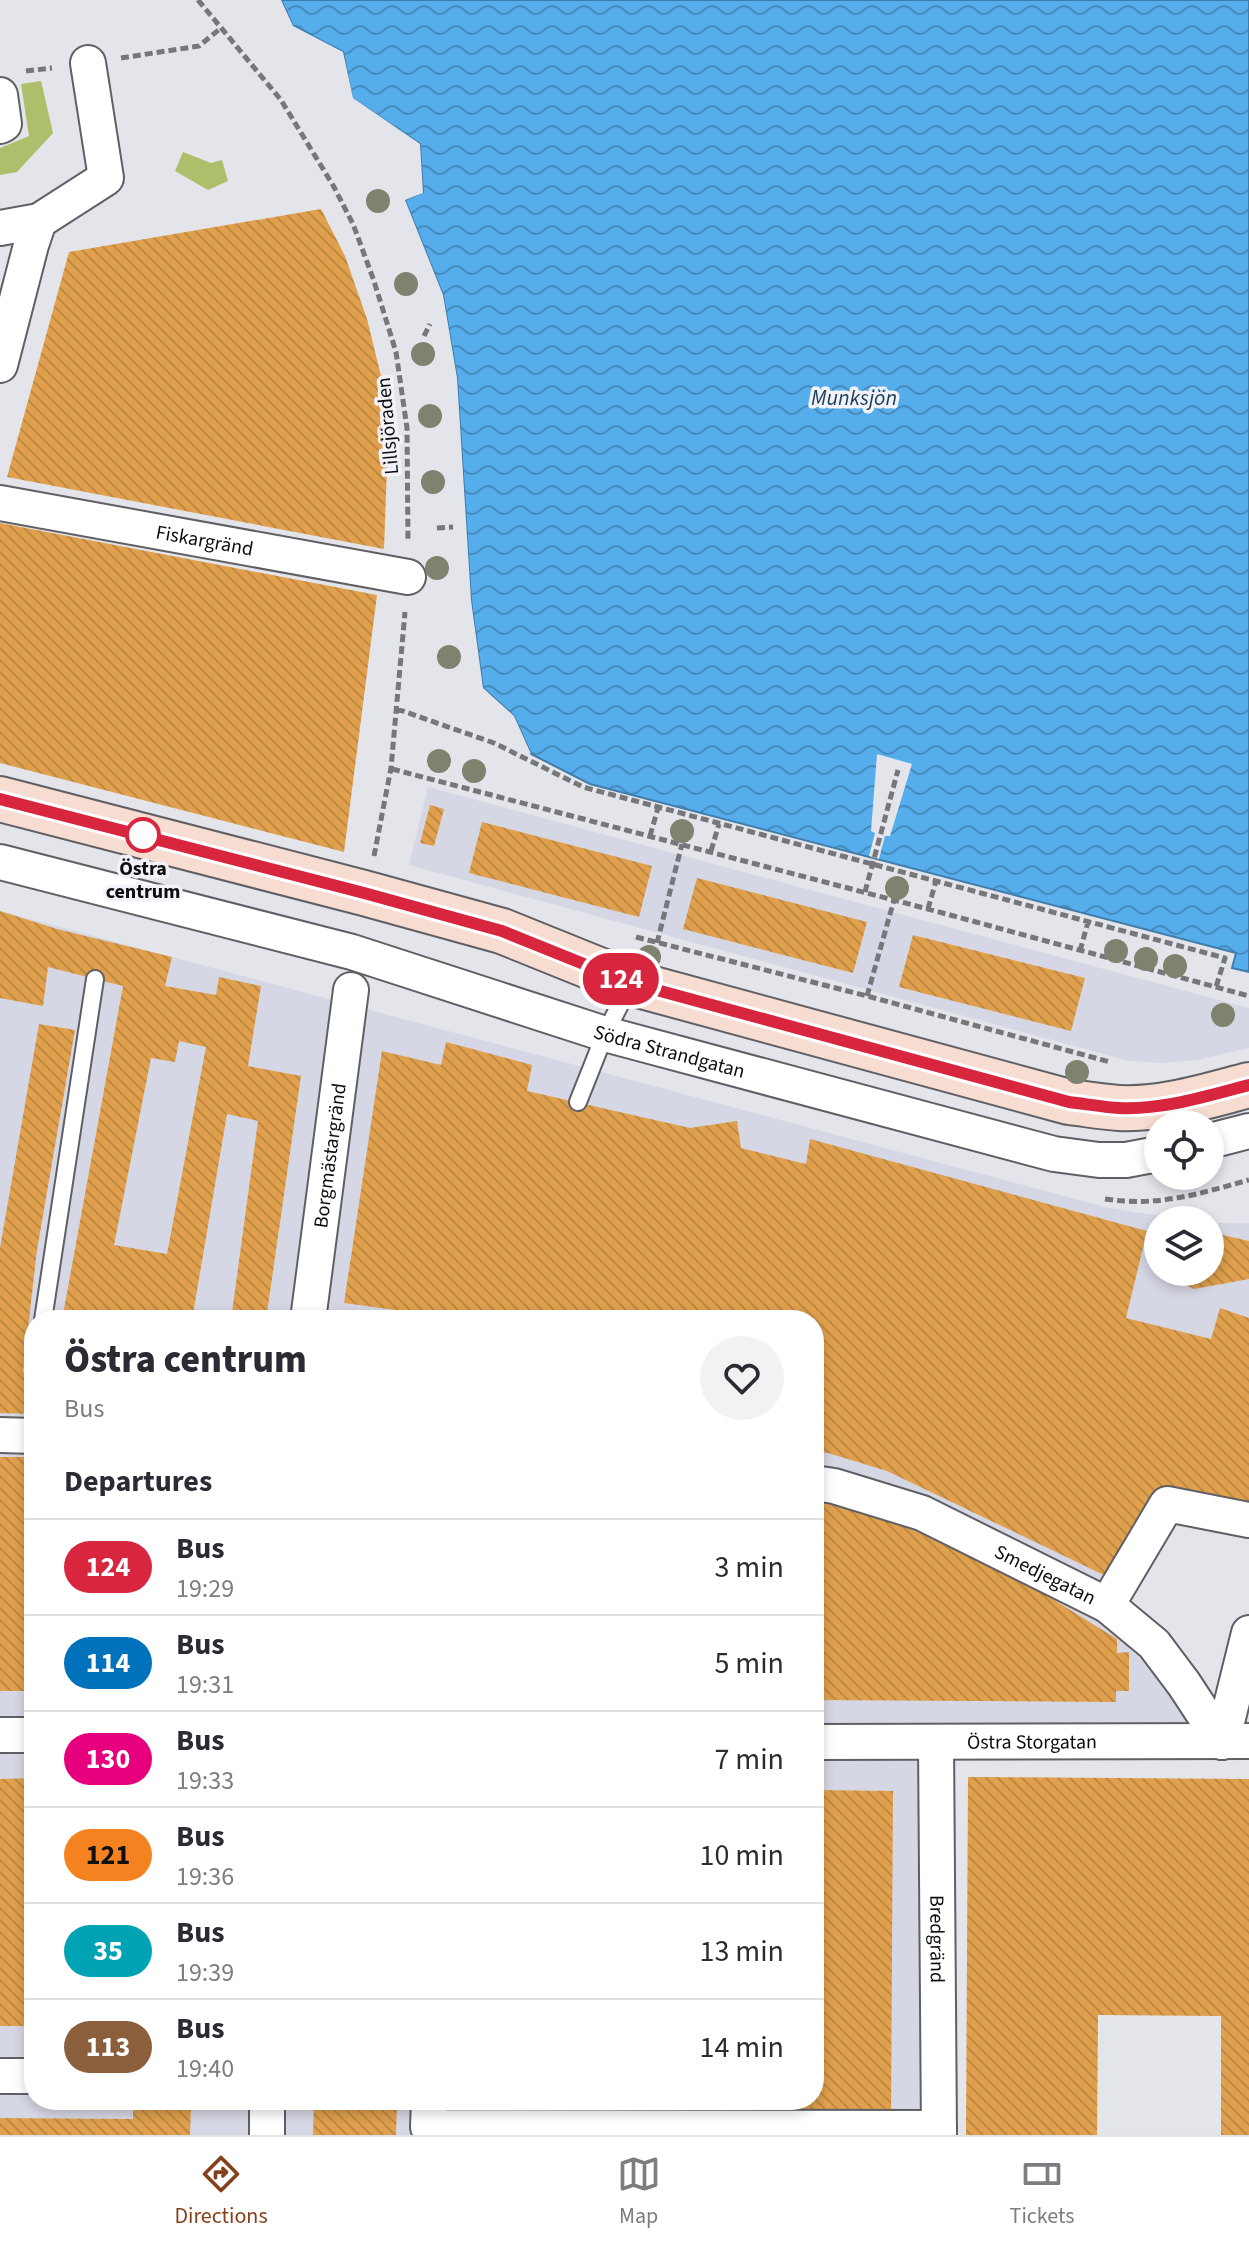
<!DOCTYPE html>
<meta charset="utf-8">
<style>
:root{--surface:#fff;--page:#f2f2f3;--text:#2b2b33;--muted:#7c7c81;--line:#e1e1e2;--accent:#853f1a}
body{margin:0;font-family:"Source Sans 3",sans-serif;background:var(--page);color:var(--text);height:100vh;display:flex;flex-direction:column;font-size:30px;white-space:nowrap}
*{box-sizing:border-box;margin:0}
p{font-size:26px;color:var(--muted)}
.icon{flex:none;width:44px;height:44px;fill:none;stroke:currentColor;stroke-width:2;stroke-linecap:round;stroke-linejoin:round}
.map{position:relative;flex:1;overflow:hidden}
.details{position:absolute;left:24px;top:1310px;width:800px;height:800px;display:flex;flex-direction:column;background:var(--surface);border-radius:32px;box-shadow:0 4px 12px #0003}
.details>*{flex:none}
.badge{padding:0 16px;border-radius:26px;font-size:28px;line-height:52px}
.tools{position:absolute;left:1144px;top:1110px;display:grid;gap:16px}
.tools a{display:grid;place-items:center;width:80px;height:80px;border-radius:50%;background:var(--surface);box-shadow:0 4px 12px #0003;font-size:40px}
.map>.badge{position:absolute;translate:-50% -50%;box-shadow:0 0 0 4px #fff}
h2{padding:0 40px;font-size:30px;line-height:72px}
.round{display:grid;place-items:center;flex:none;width:84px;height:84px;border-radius:42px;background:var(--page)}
.summary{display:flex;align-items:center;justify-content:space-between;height:136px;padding:0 40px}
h1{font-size:38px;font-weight:800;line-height:60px}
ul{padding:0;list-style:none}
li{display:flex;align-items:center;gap:24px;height:96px;padding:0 40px;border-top:2px solid var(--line)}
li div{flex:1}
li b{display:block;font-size:30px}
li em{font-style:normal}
li .badge{min-width:88px;font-weight:700;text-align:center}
.menu{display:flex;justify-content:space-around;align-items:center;height:112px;border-top:2px solid var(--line);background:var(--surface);font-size:22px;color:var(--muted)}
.menu a{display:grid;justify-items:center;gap:4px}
.menu .active{color:var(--accent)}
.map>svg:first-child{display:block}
.built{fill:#d6d7e4;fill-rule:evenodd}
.green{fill:#adbf6a}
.water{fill:url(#water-waves);stroke:#407daa;stroke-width:2}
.pier{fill:#e4e5eb}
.building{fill:url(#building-back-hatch);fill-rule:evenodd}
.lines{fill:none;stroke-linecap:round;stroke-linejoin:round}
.lane-casing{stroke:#5f5f64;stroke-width:20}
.street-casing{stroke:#5f5f64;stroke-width:38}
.secondary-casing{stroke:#5f5f64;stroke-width:48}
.path{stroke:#76777b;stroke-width:5;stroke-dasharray:8 4;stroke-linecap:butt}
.lane{stroke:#fff;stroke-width:16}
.street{stroke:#fff;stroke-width:34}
.secondary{stroke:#f6dcd1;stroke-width:44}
.tree{fill:#7e836f}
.line-casing{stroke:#fff;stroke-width:18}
.line{stroke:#d7263d;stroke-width:12}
.stop-dot{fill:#fff;stroke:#d7263d;stroke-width:4}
.labels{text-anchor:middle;stroke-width:7;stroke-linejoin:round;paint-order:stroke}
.street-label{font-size:20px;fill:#0c0d0f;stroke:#f2f2f8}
.stop-label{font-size:20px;font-weight:bold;fill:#0c0d0f;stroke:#f2f2f8}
.water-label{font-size:22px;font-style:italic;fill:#1e425d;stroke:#f2f2f8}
</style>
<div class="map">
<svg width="1249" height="2135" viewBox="0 0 1249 2135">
<defs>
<pattern id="water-waves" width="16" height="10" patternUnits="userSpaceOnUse" patternTransform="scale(2)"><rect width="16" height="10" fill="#56adec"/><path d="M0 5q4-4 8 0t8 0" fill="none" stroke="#468bbe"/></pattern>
<pattern id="building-back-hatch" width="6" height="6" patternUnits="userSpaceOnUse" patternTransform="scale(2)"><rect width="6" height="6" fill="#e0a04d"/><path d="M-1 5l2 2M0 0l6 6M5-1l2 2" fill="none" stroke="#bf8942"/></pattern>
</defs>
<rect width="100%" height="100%" fill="#e4e5eb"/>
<path class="built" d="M428,787L1249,1008V1048L1197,1060L1163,1063L1129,1061L409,865Z
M0,911L1109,1208L1188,1220H1158V1272H1210V1223H1249V1520L1167,1504L1107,1605L1222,1742L936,1743L919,2135H0ZM34,1320H814V2100H34Z"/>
<path class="green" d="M41,81L53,133L17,172L0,175V148L29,136L21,84Z
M183,152L211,163L222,160L228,181L208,190L175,171Z"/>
<path class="water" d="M281,0H1249V972L1232,968L1236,953L590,784L531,754L514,716L483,688L471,600L457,378L443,295L405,200L423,192L420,144L352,98L343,52L293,26Z"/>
<path class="pier" d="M277,0H281L293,26L343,52L353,98L420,144L423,193L405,200L443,295L457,378L471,600L483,688L514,716L531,754L526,751L511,718L479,689L467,600L453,378L439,297L401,200L403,197L418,190L416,146L350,101L339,54L291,29Z
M877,754L912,764L890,836H885L879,859L869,856L875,833L871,831Z"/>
<path class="building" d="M321,209L345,256L367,319L382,380L388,439L384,549L7,477L69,252Z
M0,523L377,595L344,852L0,763Z
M430,805L444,809L434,846L420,843Z
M482,822L652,866L639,917L469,873Z
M697,878L867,922L853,973L683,929Z
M0,911L57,929L172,957L165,986L216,995L219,977L261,986L248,1066L301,1076L266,1320H231L258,1121L227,1114L192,1320H62L123,986L48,967L43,1006L0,998ZM179,1041L206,1047L167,1254L114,1245L151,1058L175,1062Z
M913,935L1085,978L1071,1031L899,987Z
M39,1024L75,1030L37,1250L23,1372H34V1414L0,1413V1248Z
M446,1042L532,1065L527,1091L690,1128L737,1121L741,1148L806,1164L810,1139L1147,1231L1126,1318L1211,1339L1220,1308L1249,1318V1512L1161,1496L1108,1577L887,1471L828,1453L814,1452V1320H417L418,1313L344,1303L382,1051L441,1065Z
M1195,1216H1202L1207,1220H1183Z
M1210,1227L1214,1233L1249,1241V1279L1194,1289L1182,1283L1177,1272H1210Z
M0,1457H34V1691H0Z
M814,1495L877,1514L1012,1574L1117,1639V1653L1129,1652V1691H1116V1702L814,1700Z
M968,1777L1249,1779V2135H1221V2016L1098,2015L1097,2135H966Z
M34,1778V2026H0V1779Z
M814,1790L893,1791L891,2118H626L627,2100H814Z
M314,2100H397L396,2135H313Z
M133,2106L191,2107L190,2135H0V2118L133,2119Z"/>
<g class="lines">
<defs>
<path id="lane" d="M578,1102L605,1034L630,985
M43,1320L95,979"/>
<g id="street">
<path d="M0,95L4,124L0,126"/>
<path d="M0,228L39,221L106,178L88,63"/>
<path d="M0,365L31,245L39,221"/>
<path id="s1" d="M0,503L408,577"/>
<path id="s2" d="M0,862L352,952L605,1034L1054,1154L1099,1160H1126L1158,1154"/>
<path d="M1210,1141L1249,1131"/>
<path id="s3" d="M308,1320L351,990"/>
<path d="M0,1435L34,1436"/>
<path id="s4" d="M814,1483L834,1486L922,1513L1107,1605L1154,1644L1184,1684L1222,1742"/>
<path d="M1107,1605L1167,1504L1249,1520"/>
<path d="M0,1735H34"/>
<path id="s5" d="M814,1742L1249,1741"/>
<path d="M1222,1742L1249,1633"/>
<path id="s6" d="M936,1743L939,2135"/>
<path d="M0,2076H34"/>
<path d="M429,2100L428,2127L939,2128"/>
<path d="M267,2135V2100"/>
</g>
<path id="secondary" d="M0,799L364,893L502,931L631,983L1069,1102C1086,1104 1103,1107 1119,1108C1163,1110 1207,1096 1249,1085"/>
</defs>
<use href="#lane" class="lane-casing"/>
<use href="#street" class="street-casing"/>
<use href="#secondary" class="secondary-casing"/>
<path class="path" d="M198,0L281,100L334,187L353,224L374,281L396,352L407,428L408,542
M121,58L199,46L221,28
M26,71L52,68
M424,336L430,324
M437,528L453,527
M397,709L494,743L583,787L1225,958L1216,987
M392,769L928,909L1249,996
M650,836L658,808
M711,851L719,824
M374,856L391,768L405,612
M865,892L898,770
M928,909L936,881
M636,937L867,996L1110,1062
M657,943L682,844
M1080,951L1088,922
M867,996L894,900
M1105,1199C1158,1207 1198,1194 1249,1180"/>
<use href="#lane" class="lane"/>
<use href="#street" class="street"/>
<use href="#secondary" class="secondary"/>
</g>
<g class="tree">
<circle cx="378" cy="201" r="12"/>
<circle cx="406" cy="284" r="12"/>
<circle cx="423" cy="354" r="12"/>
<circle cx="430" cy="416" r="12"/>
<circle cx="433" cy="482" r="12"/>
<circle cx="437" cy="568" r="12"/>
<circle cx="449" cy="657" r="12"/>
<circle cx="439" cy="761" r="12"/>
<circle cx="474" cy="771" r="12"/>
<circle cx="682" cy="831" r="12"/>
<circle cx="897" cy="888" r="12"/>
<circle cx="1116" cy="951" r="12"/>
<circle cx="649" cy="957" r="12"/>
<circle cx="1146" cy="959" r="12"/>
<circle cx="1175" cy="966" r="12"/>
<circle cx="1223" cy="1015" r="12"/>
<circle cx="1077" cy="1072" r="12"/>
</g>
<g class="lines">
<defs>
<path id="line" d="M0,799L364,893L502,931L631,983L1069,1102C1086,1104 1103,1107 1119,1108C1163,1110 1207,1096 1249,1085"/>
</defs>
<use href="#line" class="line-casing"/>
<use href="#line" class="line"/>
</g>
<circle class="stop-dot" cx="143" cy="835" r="16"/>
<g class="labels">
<g class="street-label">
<text transform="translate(387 426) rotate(-95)" y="7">Lillsjöraden</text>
<text dy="7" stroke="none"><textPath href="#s1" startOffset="208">Fiskargränd</textPath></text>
<text dy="7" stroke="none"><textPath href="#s2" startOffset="696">Södra Strandgatan</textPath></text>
<text dy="7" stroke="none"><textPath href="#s3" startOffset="166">Borgmästargränd</textPath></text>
<text dy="7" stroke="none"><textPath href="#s4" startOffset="250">Smedjegatan</textPath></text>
<text dy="7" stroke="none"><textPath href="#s5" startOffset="218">Östra Storgatan</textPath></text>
<text dy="7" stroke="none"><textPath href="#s6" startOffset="196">Bredgränd</textPath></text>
</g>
<g class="stop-label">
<text x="143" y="875">Östra<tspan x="143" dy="23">centrum</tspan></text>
</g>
<g class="water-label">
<text x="854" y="405">Munksjön</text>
</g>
</g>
</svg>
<div class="tools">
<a><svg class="icon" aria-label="locate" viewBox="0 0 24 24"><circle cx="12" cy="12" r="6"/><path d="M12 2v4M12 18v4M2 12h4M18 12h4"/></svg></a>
<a><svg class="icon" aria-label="layers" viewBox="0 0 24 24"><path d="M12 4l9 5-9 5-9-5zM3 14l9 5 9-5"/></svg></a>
</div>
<b class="badge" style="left:621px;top:979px;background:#d7263d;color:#fff">124</b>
<section class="details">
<div class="summary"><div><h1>Östra centrum</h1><p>Bus</p></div><a class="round"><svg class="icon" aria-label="heart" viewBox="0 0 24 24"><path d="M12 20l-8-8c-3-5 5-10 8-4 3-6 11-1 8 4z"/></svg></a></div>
<h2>Departures</h2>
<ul>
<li><span class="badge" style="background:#d7263d;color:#fff">124</span><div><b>Bus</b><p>19:29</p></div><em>3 min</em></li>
<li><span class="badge" style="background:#0072bc;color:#fff">114</span><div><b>Bus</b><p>19:31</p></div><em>5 min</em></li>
<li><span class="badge" style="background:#e6007e;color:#fff">130</span><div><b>Bus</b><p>19:33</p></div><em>7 min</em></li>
<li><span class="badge" style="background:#f58220;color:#111">121</span><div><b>Bus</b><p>19:36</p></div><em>10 min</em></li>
<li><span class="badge" style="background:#00a3b4;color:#fff">35</span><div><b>Bus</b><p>19:39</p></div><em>13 min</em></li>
<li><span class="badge" style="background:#8b5e3c;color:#fff">113</span><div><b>Bus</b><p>19:40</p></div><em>14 min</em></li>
</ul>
</section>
</div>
<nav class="menu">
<a class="active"><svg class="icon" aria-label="directions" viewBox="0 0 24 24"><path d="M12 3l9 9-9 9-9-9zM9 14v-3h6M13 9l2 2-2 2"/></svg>Directions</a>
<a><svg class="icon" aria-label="map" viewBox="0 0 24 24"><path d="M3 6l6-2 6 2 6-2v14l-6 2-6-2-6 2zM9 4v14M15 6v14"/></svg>Map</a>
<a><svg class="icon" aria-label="tickets" viewBox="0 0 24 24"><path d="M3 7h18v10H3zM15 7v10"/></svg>Tickets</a>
</nav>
